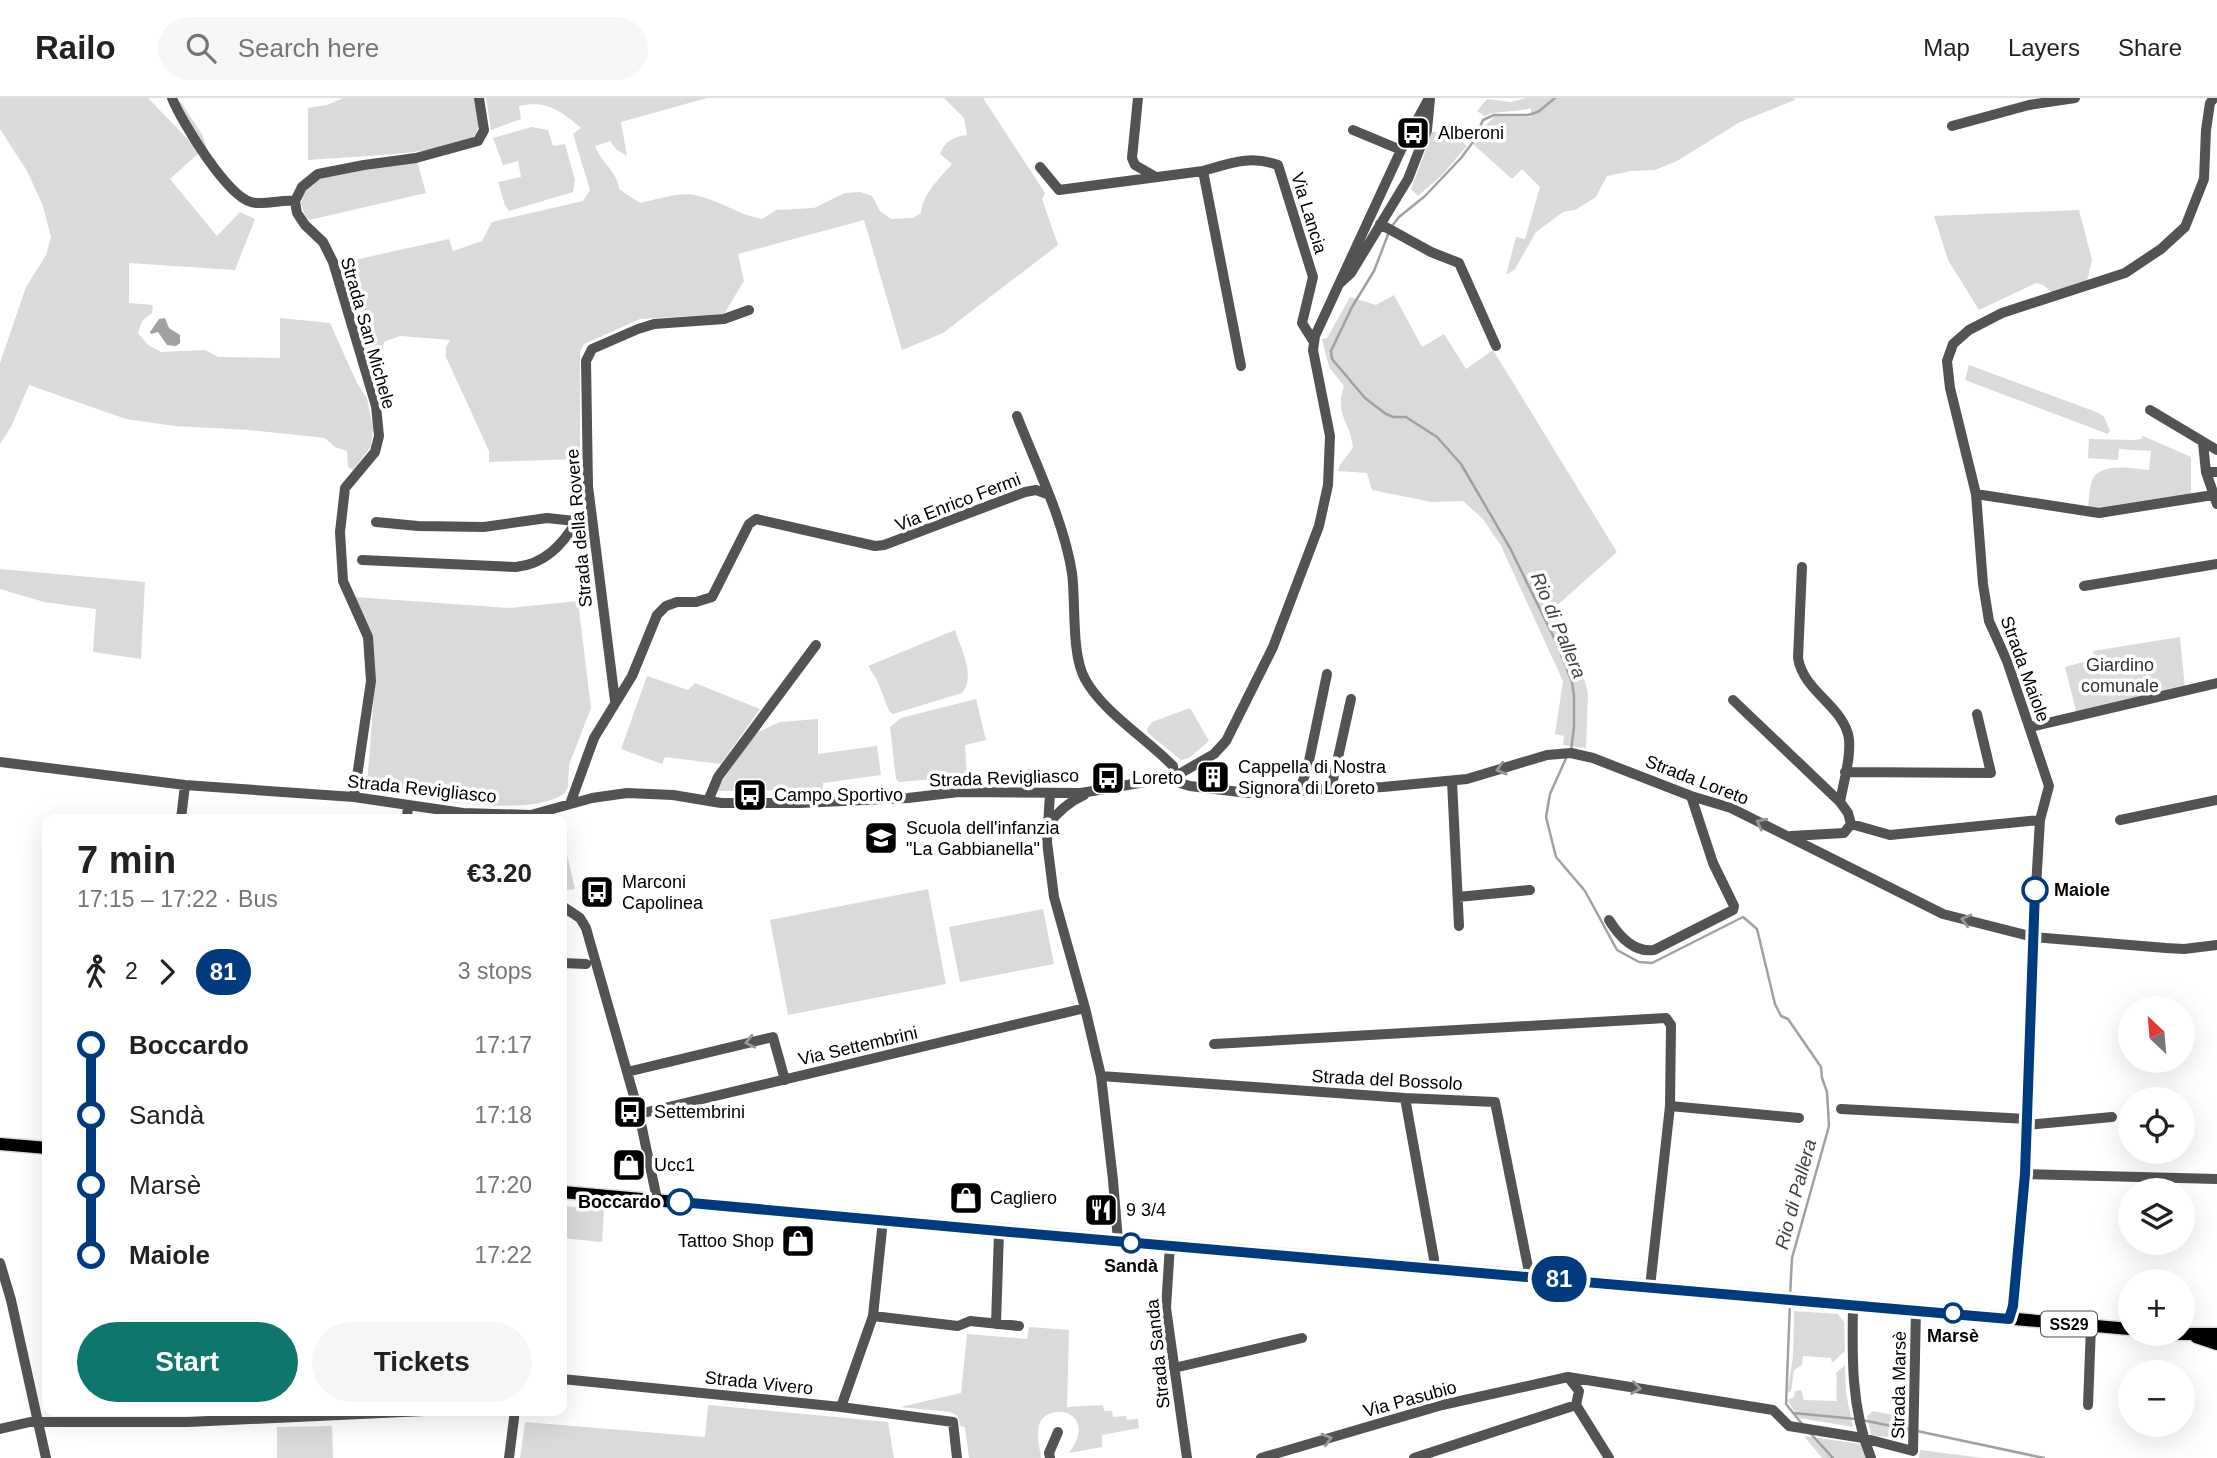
<!DOCTYPE html>
<meta charset="utf-8">
<style>
:root{--surface:#fff;--page:#f6f6f6;--text:#222;--muted:#767676;--line:#e0e0e0;--accent:#0f766e}
body{margin:0;font-family:Arial,sans-serif;background:var(--page);color:var(--text);height:100vh;display:flex;flex-direction:column;font-size:26px;white-space:nowrap}
*{box-sizing:border-box;margin:0}
p{font-size:23px;color:var(--muted)}
.icon{flex:none;width:38px;height:38px;fill:none;stroke:currentColor;stroke-width:2;stroke-linecap:round;stroke-linejoin:round}
.map{position:relative;flex:1;overflow:hidden}
.drawer{position:absolute;left:42px;top:716px;width:525px;height:602px;display:flex;flex-direction:column;background:var(--surface);border-radius:14px;box-shadow:0 7px 28px #0002}
.drawer>*{flex:none}
.badge{padding:0 14px;border-radius:23px;font-size:24px;line-height:46px}
.needle{width:46px;rotate:334deg}
.buttons{position:absolute;left:2118px;top:898px;display:grid;gap:14px}
.buttons a{display:grid;place-items:center;width:77px;height:77px;border-radius:50%;background:var(--surface);box-shadow:0 7px 28px #0002;font-size:35px}
.map>.badge{position:absolute;translate:-50% -50%;box-shadow:0 0 0 4px #fff}
.legs{display:flex;align-items:center;gap:10px;height:77px;padding:0 35px;font-size:23px}
.legs p{margin-inline-start:auto}
.head{display:flex;align-items:center;justify-content:space-between;height:119px;padding:0 35px}
h1{font-size:38px;font-weight:800;line-height:52px}
.action{display:flex;gap:14px;margin-top:auto;padding:14px 35px}
.action a{flex:1;height:80px;border-radius:42px;background:var(--accent);color:#fff;font-size:28px;font-weight:800;line-height:80px;text-align:center}
.action a+a{background:var(--page);color:var(--text)}
ul{padding:0 35px;list-style:none}
li{display:flex;align-items:center;gap:24px;height:70px;font-size:26px}
li i{display:grid;place-items:center;width:10px;height:100%;margin:0 9px;background:currentColor}
li i::after{content:'';width:18px;height:18px;margin:-9px;border:5px solid;border-radius:50%;background:var(--surface)}
li p{margin-inline-start:auto}
li:first-child i{background:linear-gradient(#0000 50%,currentColor 0)}
li:last-child i{background:linear-gradient(currentColor 50%,#0000 0)}
header{display:flex;align-items:center;gap:42px;box-sizing:border-box;height:98px;padding:0 35px;background:var(--surface);border-bottom:2px solid var(--line)}
header strong{font-size:33px}
nav{display:flex;gap:38px;margin-inline-start:auto;font-size:24px}
.search{width:490px;height:63px;background:var(--page);display:flex;align-items:center;gap:18px;box-sizing:border-box;padding:0 24px;border-radius:38px;color:var(--muted);font-size:26px}
.map>svg:first-child{display:block}
.green{fill:#dadada}
.water{fill:#a1a1a1}
.lines{fill:none;stroke-linecap:round;stroke-linejoin:round}
.stream{stroke:#a1a1a1;stroke-width:2.5}
.major-casing{stroke:#dbdbdb;stroke-width:15}
.minor{stroke:#535353;stroke-width:10}
.major{stroke:#000;stroke-width:12}
.oneway{stroke:#989898}
.line-1-casing{stroke:#fff;stroke-width:16}
.line-1{stroke:#003b80;stroke-width:10}
.stop-1-dot{fill:#fff;stroke:#003b80;stroke-width:3.5}
.labels{text-anchor:middle;stroke-width:7;stroke-linejoin:round;paint-order:stroke}
.shield{fill:#fff;stroke:#4c4c4c;stroke-width:2}
.shield-label{font-size:16px;font-weight:bold;fill:#000}
.poi-label{font-size:18px;fill:#000;stroke:#fff;text-anchor:start}
.street-label{font-size:18px;fill:#000;stroke:#fff}
.park-label{font-size:18px;fill:#313131;stroke:#fff}
.stop-label{font-size:18px;font-weight:bold;fill:#000;stroke:#fff}
.water-label{font-size:19px;font-style:italic;fill:#424242;stroke:#fff}
</style>
<header>
<strong>Railo</strong>
<div class="search"><svg class="icon" aria-label="search" viewBox="0 0 24 24"><circle cx="10" cy="10" r="6"/><path d="M15 15l6 6"/></svg>Search here</div>
<nav><a>Map</a><a>Layers</a><a>Share</a></nav>
</header>
<div class="map">
<svg width="2217" height="1360" viewBox="0 0 2217 1360">
<rect width="100%" height="100%" fill="#fff"/>
<path class="green" d="M0,0H148L200,54L170,81L217,138L240,114L255,121L235,172L129,165V205L153,207L152,215L142,223L138,235L148,247L161,254L205,252L218,259L280,260V220L330,225L357,285L367,300L373,330L371,348L353,372L348,369L347,353L335,349L325,340L249,332L175,328L126,321L29,287L11,329L0,346V265L26,189L46,157L51,139L43,108L27,73L0,31Z
M343,0H476C477,12 483,33 471,41C449,56 340,59 308,62V10L327,7Z
M486,0H707L621,24L627,58L616,51L610,43L595,48C602,66 618,74 619,91L640,105C656,102 678,94 694,97C718,101 738,117 762,121L776,112L814,110L845,95L860,94L872,98L880,113L891,121L913,120L921,115C923,95 940,80 952,66L940,56C945,43 953,39 967,37L964,20L944,0H983L1045,95L1042,101L1058,147L943,235L902,252L864,122L738,156L744,183L724,216L640,221L584,246L580,254V361L489,364V353L446,259V249L450,242L400,238L384,244L382,253H363L349,186L341,165L449,141L453,153L482,143L492,124L583,103L590,92L573,36L581,30C560,13 548,2 519,8L521,21L491,32Z
M1526,0H1794L1795,2L1740,24L1677,63L1655,72L1631,73L1607,78L1596,99L1575,112L1563,114L1536,134L1515,171L1506,177L1516,139L1525,141L1540,89L1522,71L1512,81L1473,46L1482,31L1495,18L1531,19V10C1515,15 1498,12 1484,18L1477,13L1487,1L1511,4Z
M175,3L181,4L202,36L211,61Z
M532,29L548,32L553,48L565,46L575,82L573,94L509,113L505,107L498,84L521,79L518,63L503,67L493,40Z
M1430,34H1449L1467,48L1441,78L1418,98L1411,91L1428,46Z
M417,62L426,95L309,122L305,118L301,105L305,93L319,81Z
M2079,112L2092,162L2087,183L2053,195L2043,187L2036,185L1979,212L1948,162L1934,118Z
M1394,197L1422,249L1444,236L1466,271L1493,252L1617,454L1553,511L1580,565L1588,595L1586,650L1563,647L1564,638L1555,636L1563,583L1501,448L1483,421L1463,403L1432,404L1372,392L1367,375L1338,373L1340,367L1353,350C1351,325 1334,317 1344,288L1329,269L1322,241L1327,240L1350,199L1376,207Z
M1969,267L2099,315L2104,319L2110,333L2108,336L1965,282Z
M2143,338L2191,359V398L2099,412L2088,411C2089,402 2089,391 2092,383C2099,363 2133,371 2149,372L2151,353L2119,351L2118,362L2088,360L2089,341L2135,342L2141,341Z
M0,471L145,484L141,561L93,554L96,511L44,504L0,491Z
M354,499L510,510L578,503L591,610L569,667L568,689L564,696C523,722 417,698 369,691L367,687L375,583Z
M955,532C961,551 976,578 962,595L893,616L889,613L877,582L868,568Z
M2180,539L2185,591L2077,617L2065,569L2094,561L2093,553Z
M647,578L688,592L695,585L760,611L721,666L665,659L662,666L621,651Z
M976,601L986,642L965,647L967,678L899,684L896,681L890,629L901,620Z
M1190,610L1209,643L1189,660L1181,662L1148,635L1147,631L1152,624Z
M818,621V656L877,648L881,677L823,685V692L719,693L718,689L756,635L780,624Z
M565,748L575,791L562,793V749Z
M928,791L946,886L788,917L770,822Z
M1043,811L1054,866L960,884L949,829Z
M562,1108L604,1111L602,1144L562,1140Z
M1794,1213L1838,1216L1844,1224L1845,1253L1832,1265L1831,1260L1803,1258L1802,1267L1794,1272L1791,1293L1787,1295L1793,1259Z
M1029,1229L1069,1232L1067,1309L1103,1307L1104,1313H1112L1113,1319L1126,1318L1127,1322L1138,1321L1139,1330L1102,1337V1349L1069,1355C1102,1310 1040,1301 1038,1332C1037,1341 1040,1352 1041,1360H969L965,1329L960,1328L958,1318L950,1314L900,1309L961,1295L967,1236L1027,1241Z
M1845,1267L1846,1295L1853,1329L1799,1320L1787,1302L1794,1299L1795,1293L1801,1292L1804,1302L1837,1303C1835,1295 1838,1280 1836,1275Z
M708,1307L888,1324L894,1360H520L525,1324L705,1339Z
M1873,1313L1908,1320L1909,1337L1902,1341L1871,1337L1867,1318Z
M332,1328L333,1360H277V1329Z
M1804,1338L1861,1346L1865,1360H1822Z
M1920,1352L1983,1360H1919Z"/>
<path class="water" d="M165,220L169,230L180,237V245L176,248L167,247L158,234L151,236L150,234L159,221Z"/>
<g class="lines">
<path class="stream" d="M1392,128L1399,119L1425,98L1461,60L1473,44L1483,22L1494,17H1528L1538,14L1555,0
M1389,134L1374,173L1352,209L1331,253L1332,261L1365,300L1386,316L1393,319H1406L1437,339L1461,366L1510,450L1557,546L1572,584L1574,598V629L1571,653
M1567,658L1550,696L1546,719L1556,759L1585,793L1617,852L1639,864L1652,865L1743,819L1757,831L1775,906L1781,918L1788,921L1821,969L1822,980L1827,994L1829,1028L1792,1160L1790,1199
M1790,1205L1786,1306L1802,1326
M1793,1315L1856,1321
M1862,1322L1911,1332
M1917,1333L2044,1360
M1811,1336L1833,1360"/>
<defs>
<path id="major" d="M0,1046L47,1050
M562,1094L2130,1231
M2175,1236H2217
M2196,1239L2217,1246"/>
</defs>
<use href="#major" class="major-casing"/>
<path class="minor" d="M172,0C181,23 227,98 251,104C264,108 280,101 295,103
M1138,0L1132,60L1135,67L1154,78
M1952,28L2029,7L2075,0
M1353,32L1401,52
M1040,69L1059,92L1203,73
M1380,126L1431,154L1459,165L1496,248
M1340,185L1351,175L1408,81L1427,32L1430,1
M1241,268L1203,73C1231,65 1250,57 1278,67L1313,179L1302,225L1314,244
M2150,312L2217,352
M1017,318C1036,367 1064,423 1072,475C1076,505 1071,556 1085,581C1102,613 1147,641 1173,668L1174,679
M2203,345L2206,374L2217,406
M2206,374H2217
M1976,396L2099,415L2213,397
M376,424L418,428L484,429L547,420L584,424
M362,462L516,469C545,466 562,447 577,423
M1802,469L1798,560C1803,591 1837,605 1847,633C1854,650 1843,686 1840,704
M2084,488L2217,466
M1733,602L1840,704L1848,715L1851,726
M615,603L588,388L586,263L592,251L638,231L654,226L724,221L749,212
M2030,629L2217,585
M0,664L185,687L354,699L463,715L531,717L592,700L627,695L673,697L721,705H801L908,700L959,694L1081,695L1174,679L1214,656L1226,643L1273,549L1319,428L1328,387L1330,338L1313,252L1315,238L1401,52L1429,0
M1845,674L1991,675L1977,616
M1174,679L1180,685L1190,688L1248,695L1383,689L1467,681L1547,657L1571,655L1593,660L1691,698L1731,710L1943,816L2033,839L2166,850L2184,851L2217,847
M1452,683L1459,828
M1331,691L1351,601
M1300,693L1309,663L1327,576
M1050,696L1047,744L1054,799L1085,910L1101,978L1113,1082L1118,1143
M354,699L371,583L368,539L343,483L340,434L345,390L375,354L379,338L376,308L333,164L323,144L305,127L297,115L295,103L302,89L318,76L364,67L416,60L478,43L484,32L479,0
M708,703L718,679L816,547
M570,706L594,640L632,578L657,517L666,508L677,504H696L712,499L749,426L756,421L875,448L884,447L1025,394L1036,392L1047,396
M181,721L185,687
M407,721L408,707
M2120,722L2217,702
M1048,727C1058,713 1069,704 1084,697
M1791,738L1844,735L1851,726L1890,737L2040,722
M1458,799L1530,792
M562,808L580,820L586,830L639,1016L657,1101
M1609,822C1619,838 1634,855 1654,852L1733,812L1734,808L1713,765L1691,698
M562,865L586,866
M1214,946L1666,920L1671,927L1670,1008L1650,1189
M627,974L773,939L785,982
M1101,978L1405,1000L1495,1004L1530,1179
M1405,1000L1434,1161L1433,1170
M1670,1008L1799,1020
M1841,1011L2027,1021
M639,1016L1085,910
M2027,1027L2112,1019
M2025,1076L2217,1081
M1170,1147L1166,1210L1187,1360
M0,1165L11,1202L46,1360
M1853,1207C1852,1258 1851,1311 1871,1360
M873,1218L958,1228L970,1223L1019,1228
M2009,1221L2013,1208L2025,1076L2033,839L2040,722L2049,688L2007,563L1989,523L1983,486L1976,396L1950,290L1947,263L1953,246L1969,232L2002,215L2125,175L2161,151L2185,129L2204,81L2206,32L2210,5L2214,0
M996,1226L999,1134
M1174,1270L1302,1240
M562,1281L841,1309L953,1324L957,1360
M1576,1307L1609,1360
M2088,1307L2091,1228
M841,1309L873,1218L883,1122
M0,1331L30,1324H188L446,1312
M509,1360L515,1312
M1050,1360L1049,1355L1058,1334
M1261,1360L1442,1307L1568,1279L1773,1312L1789,1328L1863,1340L1913,1353L1916,1211
M1414,1360L1576,1307L1579,1293L1568,1279"/>
<use href="#major" class="major"/>
</g>
<defs><path id="oneway-chevron" d="M-2-3.5L2.5 0L-2 3.5" fill="none" stroke-width="1.6" stroke-linecap="round" stroke-linejoin="round" transform="scale(1.75)"/></defs>
<g class="oneway">
<use href="#oneway-chevron" transform="translate(1501 671) rotate(164)"/>
<use href="#oneway-chevron" transform="translate(1761 725) rotate(-153)"/>
<use href="#oneway-chevron" transform="translate(1966 822) rotate(-165)"/>
<use href="#oneway-chevron" transform="translate(750 944) rotate(167)"/>
<use href="#oneway-chevron" transform="translate(1636 1290) rotate(9)"/>
<use href="#oneway-chevron" transform="translate(1327 1341) rotate(-16)"/>
</g>
<g class="lines">
<defs>
<path id="line-1" d="M680,1104L999,1133L2009,1221L2013,1208L2025,1076L2035,792"/>
</defs>
<use href="#line-1" class="line-1-casing"/>
<use href="#line-1" class="line-1"/>
</g>
<defs>
<symbol id="bus-square" viewBox="-11 -11 22 22"><rect x="-9" y="-9" width="18" height="18" rx="4" fill="#000" stroke="#fff"/><path d="M-5-6H5V4H4V6H2V4H-2V6H-4V4H-5ZM-3.5-4V0h7V-4ZM-3.5 1.2v1.5H-2V1.2ZM2 1.2v1.5H3.5V1.2Z" fill="#fff"/></symbol>
<symbol id="building-square" viewBox="-11 -11 22 22"><rect x="-9" y="-9" width="18" height="18" rx="4" fill="#000" stroke="#fff"/><path d="M-4-6H4V6H1V3H-1V6H-4ZM-2.5-4.3h1.7v1.8h-1.7ZM.8-4.3h1.7v1.8H.8ZM-2.5-1h1.7V.8h-1.7ZM.8-1h1.7V.8H.8Z" fill="#fff"/></symbol>
<symbol id="school-square" viewBox="-11 -11 22 22"><rect x="-9" y="-9" width="18" height="18" rx="4" fill="#000" stroke="#fff"/><path d="M0-5L7-2L0 1L-7-2ZM-4 1L0 2.5L4 1V4Q0 6-4 4Z" fill="#fff"/></symbol>
<symbol id="shop-square" viewBox="-11 -11 22 22"><rect x="-9" y="-9" width="18" height="18" rx="4" fill="#000" stroke="#fff"/><path d="M-5-2.5h2.3a2.7 3.5 0 0 1 5.4 0H5L5.5 6h-11ZM-1.5-2.5h3a1.5 2.3 0 0 0-3 0Z" fill="#fff"/></symbol>
<symbol id="restaurant-square" viewBox="-11 -11 22 22"><rect x="-9" y="-9" width="18" height="18" rx="4" fill="#000" stroke="#fff"/><path d="M-5-6h1v4h1v-4h1v4h1v-4h1v5L-1.5 .5V6h-2V.5L-5-1ZM5-6V6H3V1.5H1.5Q1.5-4 5-6Z" fill="#fff"/></symbol>
</defs>
<g fill-rule="evenodd">
<use href="#bus-square" x="1394" y="16" width="38" height="38"/>
<use href="#building-square" x="1194" y="660" width="38" height="38"/>
<use href="#bus-square" x="1089" y="661" width="38" height="38"/>
<use href="#bus-square" x="731" y="678" width="38" height="38"/>
<use href="#school-square" x="862" y="721" width="38" height="38"/>
<use href="#bus-square" x="578" y="775" width="38" height="38"/>
<use href="#bus-square" x="611" y="995" width="38" height="38"/>
<use href="#shop-square" x="610" y="1048" width="38" height="38"/>
<use href="#shop-square" x="947" y="1081" width="38" height="38"/>
<use href="#restaurant-square" x="1082" y="1093" width="38" height="38"/>
<use href="#shop-square" x="779" y="1124" width="38" height="38"/>
</g>
<g class="stop-1-dot">
<circle cx="2035" cy="792" r="12"/>
<circle cx="680" cy="1104" r="12"/>
<circle cx="1131" cy="1145" r="9"/>
<circle cx="1953" cy="1215" r="9"/>
</g>
<g class="labels">
<rect class="shield" x="2041" y="1213.5" width="56" height="25" rx="5"/>
<g class="shield-label">
<text x="2069" y="1232">SS29</text>
</g>
<g class="poi-label">
<text x="1438" y="41">Alberoni</text>
<text x="1238" y="675">Cappella di Nostra<tspan x="1238" dy="21">Signora di Loreto</tspan></text>
<text x="1132" y="686">Loreto</text>
<text x="774" y="703">Campo Sportivo</text>
<text x="906" y="736">Scuola dell'infanzia<tspan x="906" dy="21">"La Gabbianella"</tspan></text>
<text x="622" y="790">Marconi<tspan x="622" dy="21">Capolinea</tspan></text>
<text x="654" y="1020">Settembrini</text>
<text x="654" y="1073">Ucc1</text>
<text x="990" y="1106">Cagliero</text>
<text x="1126" y="1118">9 3/4</text>
<text x="774" y="1149" text-anchor="end">Tattoo Shop</text>
</g>
<g class="street-label">
<text transform="translate(1309 115) rotate(73)" y="6">Via Lancia</text>
<text transform="translate(368 235) rotate(74)" y="6">Strada San Michele</text>
<text transform="translate(958 404) rotate(-21)" y="6">Via Enrico Fermi</text>
<text transform="translate(579 430) rotate(-95)" y="6">Strada della Rovere</text>
<text transform="translate(2025 571) rotate(70)" y="6">Strada Maiole</text>
<text transform="translate(1004 680) rotate(-2)" y="6">Strada Revigliasco</text>
<text transform="translate(1697 682) rotate(21)" y="6">Strada Loreto</text>
<text transform="translate(422 691) rotate(6)" y="6">Strada Revigliasco</text>
<text transform="translate(858 948) rotate(-13)" y="6">Via Settembrini</text>
<text transform="translate(1387 982) rotate(3)" y="6">Strada del Bossolo</text>
<text transform="translate(1158 1256) rotate(-96)" y="6">Strada Sanda</text>
<text transform="translate(759 1285) rotate(6)" y="6">Strada Vivero</text>
<text transform="translate(1899 1287) rotate(-89)" y="6">Strada Marsè</text>
<text transform="translate(1410 1301) rotate(-15)" y="6">Via Pasubio</text>
</g>
<g class="park-label">
<text x="2120" y="573">Giardino<tspan x="2120" dy="21">comunale</tspan></text>
</g>
<g class="stop-label">
<text x="2054" y="798" text-anchor="start">Maiole</text>
<text x="661" y="1110" text-anchor="end">Boccardo</text>
<text x="1131" y="1174">Sandà</text>
<text x="1953" y="1244">Marsè</text>
</g>
<g class="water-label">
<text transform="translate(1559 527) rotate(67)" y="7">Rio di Pallera</text>
<text transform="translate(1795 1096) rotate(-75)" y="7">Rio di Pallera</text>
</g>
</g>
</svg>
<div class="buttons">
<a><svg class="needle" viewBox="-14 -14 28 28"><path d="M0-13l5 13h-10z" fill="#e53935"/><path d="M0 13l5-13h-10z" fill="#767676"/></svg></a>
<a><svg class="icon" aria-label="locate" viewBox="0 0 24 24"><circle cx="12" cy="12" r="6"/><path d="M12 2v4M12 18v4M2 12h4M18 12h4"/></svg></a>
<a><svg class="icon" aria-label="layers" viewBox="0 0 24 24"><path d="M12 4l9 5-9 5-9-5zM3 14l9 5 9-5"/></svg></a>
<a>+</a>
<a>−</a>
</div>
<b class="badge" style="left:1559px;top:1181px;background:#003b80;color:#fff">81</b>
<section class="drawer">
<div class="head"><div><h1>7 min</h1><p>17:15 – 17:22 · Bus</p></div><b>€3.20</b></div>
<div class="legs"><svg class="icon" aria-label="walk" viewBox="0 0 24 24"><circle cx="13" cy="4" r="2"/><path d="M13 8l-2 6 4 7M11 14l-3 7M7 12l3-4h3l4 4"/></svg>2<svg class="icon" aria-label="forward" viewBox="0 0 24 24"><path d="M9 5l7 7-7 7"/></svg><b class="badge" style="background:#003b80;color:#fff">81</b><p>3 stops</p></div>
<ul>
<li><i style="color:#003b80"></i><b>Boccardo</b><p>17:17</p></li>
<li><i style="color:#003b80"></i><span>Sandà</span><p>17:18</p></li>
<li><i style="color:#003b80"></i><span>Marsè</span><p>17:20</p></li>
<li><i style="color:#003b80"></i><b>Maiole</b><p>17:22</p></li>
</ul>
<div class="action"><a>Start</a><a>Tickets</a></div>
</section>
</div>
